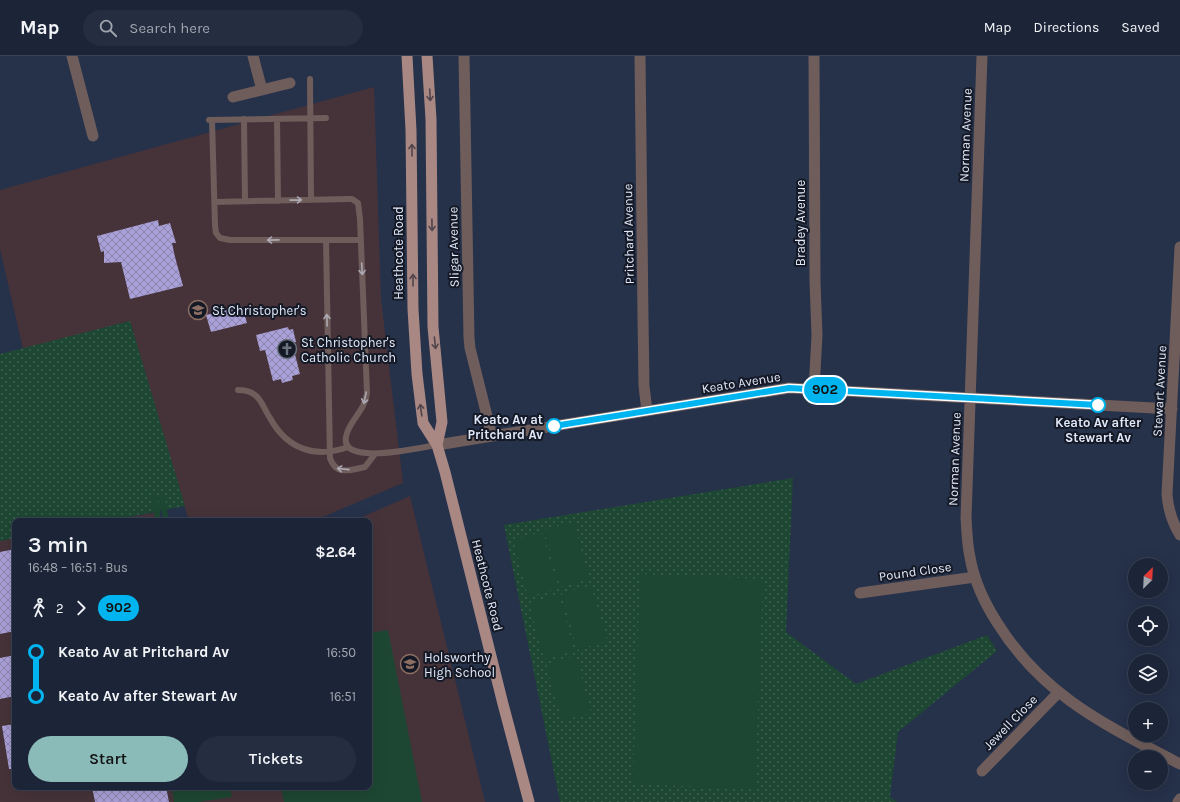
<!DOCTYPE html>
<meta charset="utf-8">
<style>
:root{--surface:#1c2538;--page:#252d40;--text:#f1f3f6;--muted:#a0a5ae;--line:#3a4253;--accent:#8bbbb9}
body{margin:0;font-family:Karla,sans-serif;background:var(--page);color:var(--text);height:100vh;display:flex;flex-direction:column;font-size:15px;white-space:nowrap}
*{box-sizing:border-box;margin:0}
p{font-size:13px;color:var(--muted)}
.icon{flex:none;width:22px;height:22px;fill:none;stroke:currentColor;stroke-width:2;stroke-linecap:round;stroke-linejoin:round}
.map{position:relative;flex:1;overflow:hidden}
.details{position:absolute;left:12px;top:462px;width:360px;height:272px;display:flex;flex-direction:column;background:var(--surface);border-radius:8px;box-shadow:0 4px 16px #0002,0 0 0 1px var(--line)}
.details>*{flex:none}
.badge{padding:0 8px;border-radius:13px;font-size:14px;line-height:26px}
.needle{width:26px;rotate:24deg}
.controls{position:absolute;left:1128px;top:502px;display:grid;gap:8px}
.controls a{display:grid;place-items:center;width:40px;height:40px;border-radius:50%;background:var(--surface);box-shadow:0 4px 16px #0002,0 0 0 1px var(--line);font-size:20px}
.map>.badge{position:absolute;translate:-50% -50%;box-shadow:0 0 0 2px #fff}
.legs{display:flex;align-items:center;gap:6px;height:44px;padding:0 16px;font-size:13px}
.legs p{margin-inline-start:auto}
.headline{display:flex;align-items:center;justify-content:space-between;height:68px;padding:0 16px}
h1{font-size:22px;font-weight:600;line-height:30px}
.button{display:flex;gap:8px;margin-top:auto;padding:8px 16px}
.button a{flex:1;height:46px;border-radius:24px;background:var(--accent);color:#111;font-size:16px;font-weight:600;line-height:46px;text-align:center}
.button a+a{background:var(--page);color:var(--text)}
ul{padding:0 16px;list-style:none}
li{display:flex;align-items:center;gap:14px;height:44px;font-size:15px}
li i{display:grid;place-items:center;width:6px;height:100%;margin:0 5px;background:currentColor}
li i::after{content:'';width:10px;height:10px;margin:-5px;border:3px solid;border-radius:50%;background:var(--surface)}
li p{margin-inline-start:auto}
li:first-child i{background:linear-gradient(#0000 50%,currentColor 0)}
li:last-child i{background:linear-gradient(currentColor 50%,#0000 0)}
header{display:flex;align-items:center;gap:24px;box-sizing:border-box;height:56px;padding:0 20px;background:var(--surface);border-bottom:1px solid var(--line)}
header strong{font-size:19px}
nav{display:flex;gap:22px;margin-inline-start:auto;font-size:14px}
.search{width:280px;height:36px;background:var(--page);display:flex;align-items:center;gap:10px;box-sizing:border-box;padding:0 14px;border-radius:22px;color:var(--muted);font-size:15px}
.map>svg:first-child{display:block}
.education{fill:#46333a}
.park{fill:url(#park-dots)}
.pitch{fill:#1d4733}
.building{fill:url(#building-cross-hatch)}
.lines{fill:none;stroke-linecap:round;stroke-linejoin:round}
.service{stroke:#6e5d5b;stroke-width:6}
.minor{stroke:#6e5d5b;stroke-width:11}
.primary{stroke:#a98884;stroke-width:11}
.oneway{stroke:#50454b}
.oneway2{stroke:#ada9b2}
.line-1-casing{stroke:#fff;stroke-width:9}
.line-1{stroke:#00b5ef;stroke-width:6}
.stop-1-dot{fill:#fff;stroke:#00b5ef;stroke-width:2}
.labels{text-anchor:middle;stroke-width:4;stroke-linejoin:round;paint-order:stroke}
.street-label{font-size:13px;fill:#e0e8f9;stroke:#141925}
.poi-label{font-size:13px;fill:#e0e8f9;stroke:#141925;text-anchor:start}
.stop-label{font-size:13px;font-weight:bold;fill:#e0e8f9;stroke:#141925;text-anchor:end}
</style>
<header>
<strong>Map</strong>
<div class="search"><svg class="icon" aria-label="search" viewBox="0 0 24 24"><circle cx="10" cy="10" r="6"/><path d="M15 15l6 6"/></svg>Search here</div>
<nav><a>Map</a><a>Directions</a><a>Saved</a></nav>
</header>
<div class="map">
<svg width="1180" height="746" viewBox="0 0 1180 746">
<defs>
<pattern id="park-dots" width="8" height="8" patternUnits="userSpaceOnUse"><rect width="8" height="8" fill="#1d4733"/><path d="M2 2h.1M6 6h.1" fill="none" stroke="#3e6251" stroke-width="1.8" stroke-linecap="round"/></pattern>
<pattern id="building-cross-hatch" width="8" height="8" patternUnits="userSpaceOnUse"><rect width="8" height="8" fill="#aaa0d8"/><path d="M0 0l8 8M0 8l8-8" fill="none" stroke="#8b85ae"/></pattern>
</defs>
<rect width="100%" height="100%" fill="#26314a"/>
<path class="education" d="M374,31L381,243L403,427L313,465H189L130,265L23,293L0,193V134Z
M410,440L485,746H0V485L15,482V731H369V465H353Z
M159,456L162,465H109Z"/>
<path class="park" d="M130,265L185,450L109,465H15V482L0,485V298Z
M793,422L786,576L856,628L987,579L997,595L898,676L890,741L897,746H560L504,469Z"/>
<path class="pitch" d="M164,436L169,465H163L159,437Z
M151,437H157L161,465H155Z
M574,466L589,523L560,531L544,474Z
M542,476L558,532L528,541L513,484Z
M640,518L763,523L755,733L633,728Z
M591,529L607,585L577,594L562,537Z
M559,538L574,595L544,603L529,547Z
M388,574L422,746H284L281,731H369V577Z
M576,600L591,657L562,665L546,608Z
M172,731H230L232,741L198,746H174Z"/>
<path class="building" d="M158,164L159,170L170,167L176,187H172L175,201L183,230L130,243L121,206L104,207V195L101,196L97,180Z
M242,250L247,267L211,276L206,259Z
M288,271L289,274L293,273L296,286L292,287L300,318L292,320L293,324L282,327L281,323L273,325L265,294L260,295L256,279Z
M15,493V575L0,578V496Z
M15,599V640L0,643V602Z
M15,668V713H9L2,670Z
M92,731H166L169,746H95Z"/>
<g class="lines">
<path class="service" d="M310,23L311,144
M244,63L245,145
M277,63L278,145
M209,64L326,62
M212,64L215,169L216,177L220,182L230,184H361
M215,146L348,143H352L358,147L360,163L367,337C365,356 348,365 346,381C340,411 422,391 437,389
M326,184L330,402C336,420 350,414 365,411L375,398
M238,334C244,334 250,335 255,339C262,344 265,355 270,362C287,393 315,403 348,391"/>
<path class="minor" d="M72,0L93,80
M253,0L262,34
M464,0L469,282L470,292L492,380
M640,0L643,262L644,330L647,355
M814,0L815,226L817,279L814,334
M982,0L966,462C967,475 967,488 970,501C974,525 985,548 998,568C1044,641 1106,669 1180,708
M233,41L290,27
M1180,191L1167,438C1168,453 1172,466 1180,479
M437,389L789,332L1172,353
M860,537L975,521
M982,715L1058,637
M1178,746L1180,743"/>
<path class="primary" d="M407,0L411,74L413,253L417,318L423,367L437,389L445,416L503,648L529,746
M427,0L431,63L433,271L442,366L437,389"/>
</g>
<defs><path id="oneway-shaft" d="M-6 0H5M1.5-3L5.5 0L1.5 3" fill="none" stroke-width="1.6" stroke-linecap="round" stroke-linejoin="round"/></defs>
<g class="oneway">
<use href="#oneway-shaft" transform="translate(430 39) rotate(87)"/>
<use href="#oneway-shaft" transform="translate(412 94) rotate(-91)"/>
<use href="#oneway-shaft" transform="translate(432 169) rotate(89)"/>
<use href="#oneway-shaft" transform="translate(413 224) rotate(-90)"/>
<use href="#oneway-shaft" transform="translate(435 287) rotate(84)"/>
<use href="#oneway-shaft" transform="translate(421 354) rotate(-98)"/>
</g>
<g class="oneway2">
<use href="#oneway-shaft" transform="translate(296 144) rotate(-1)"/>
<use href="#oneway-shaft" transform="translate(273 184) rotate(179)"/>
<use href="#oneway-shaft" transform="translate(362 213) rotate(87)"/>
<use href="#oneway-shaft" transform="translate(327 264) rotate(-91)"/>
<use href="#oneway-shaft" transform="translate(365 342) rotate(102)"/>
<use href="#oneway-shaft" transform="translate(343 413) rotate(-174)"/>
</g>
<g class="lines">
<defs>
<path id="line-1" d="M554,370L789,332L1098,349"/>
</defs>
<use href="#line-1" class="line-1-casing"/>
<use href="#line-1" class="line-1"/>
</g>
<defs>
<symbol id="school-ring" viewBox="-11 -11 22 22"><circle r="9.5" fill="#141925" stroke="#8d6e63" stroke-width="1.5"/><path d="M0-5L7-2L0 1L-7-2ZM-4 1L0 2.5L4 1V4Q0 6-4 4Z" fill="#8d6e63"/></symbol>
<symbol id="church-ring" viewBox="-11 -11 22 22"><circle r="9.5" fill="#141925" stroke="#6b7280" stroke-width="1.5"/><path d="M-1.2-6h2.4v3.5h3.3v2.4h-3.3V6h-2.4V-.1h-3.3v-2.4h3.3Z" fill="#6b7280"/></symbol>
</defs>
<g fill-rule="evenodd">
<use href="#school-ring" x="187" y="243" width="22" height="22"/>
<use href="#church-ring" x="276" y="282" width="22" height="22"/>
<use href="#school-ring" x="399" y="597" width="22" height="22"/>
</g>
<g class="stop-1-dot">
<circle cx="1098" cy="349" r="7"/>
<circle cx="554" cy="370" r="7"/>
</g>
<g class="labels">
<g class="street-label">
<text transform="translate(965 79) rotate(-88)" y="5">Norman Avenue</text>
<text transform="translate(800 167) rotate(-90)" y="5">Bradey Avenue</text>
<text transform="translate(628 178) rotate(-91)" y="5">Pritchard Avenue</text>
<text transform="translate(453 191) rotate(-91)" y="5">Sligar Avenue</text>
<text transform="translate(398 197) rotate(-90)" y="5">Heathcote Road</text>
<text transform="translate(741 326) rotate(-9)" y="5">Keato Avenue</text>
<text transform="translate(1159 335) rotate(-87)" y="5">Stewart Avenue</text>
<text transform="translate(954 403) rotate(-88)" y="5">Norman Avenue</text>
<text transform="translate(915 515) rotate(-8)" y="5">Pound Close</text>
<text transform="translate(488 529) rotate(76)" y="5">Heathcote Road</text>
<text transform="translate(1010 666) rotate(-46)" y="5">Jewell Close</text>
</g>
<g class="poi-label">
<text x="212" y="259">St Christopher's</text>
<text x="301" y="291">St Christopher's<tspan x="301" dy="15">Catholic Church</tspan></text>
<text x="424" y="606">Holsworthy<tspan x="424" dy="15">High School</tspan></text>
</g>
<g class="stop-label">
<text x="543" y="368">Keato Av at<tspan x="543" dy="15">Pritchard Av</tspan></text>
<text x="1098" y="371" text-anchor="middle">Keato Av after<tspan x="1098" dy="15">Stewart Av</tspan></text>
</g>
</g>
</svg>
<div class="controls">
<a><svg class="needle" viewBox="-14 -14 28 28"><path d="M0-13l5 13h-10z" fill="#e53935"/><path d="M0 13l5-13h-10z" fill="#a0a5ae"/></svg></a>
<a><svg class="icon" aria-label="locate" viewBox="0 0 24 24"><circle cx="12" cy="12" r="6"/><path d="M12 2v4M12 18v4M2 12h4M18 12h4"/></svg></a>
<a><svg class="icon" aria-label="layers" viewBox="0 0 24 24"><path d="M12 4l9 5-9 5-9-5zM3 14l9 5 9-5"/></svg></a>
<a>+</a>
<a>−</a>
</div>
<b class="badge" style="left:825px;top:334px;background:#00b5ef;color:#111">902</b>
<section class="details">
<div class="headline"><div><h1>3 min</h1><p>16:48 – 16:51 · Bus</p></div><b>$2.64</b></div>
<div class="legs"><svg class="icon" aria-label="walk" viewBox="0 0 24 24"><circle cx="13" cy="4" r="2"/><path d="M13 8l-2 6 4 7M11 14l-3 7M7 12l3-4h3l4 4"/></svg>2<svg class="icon" aria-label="forward" viewBox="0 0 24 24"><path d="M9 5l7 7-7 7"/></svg><b class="badge" style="background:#00b5ef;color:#111">902</b></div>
<ul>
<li><i style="color:#00b5ef"></i><b>Keato Av at Pritchard Av</b><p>16:50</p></li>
<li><i style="color:#00b5ef"></i><b>Keato Av after Stewart Av</b><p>16:51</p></li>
</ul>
<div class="button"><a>Start</a><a>Tickets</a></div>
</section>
</div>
